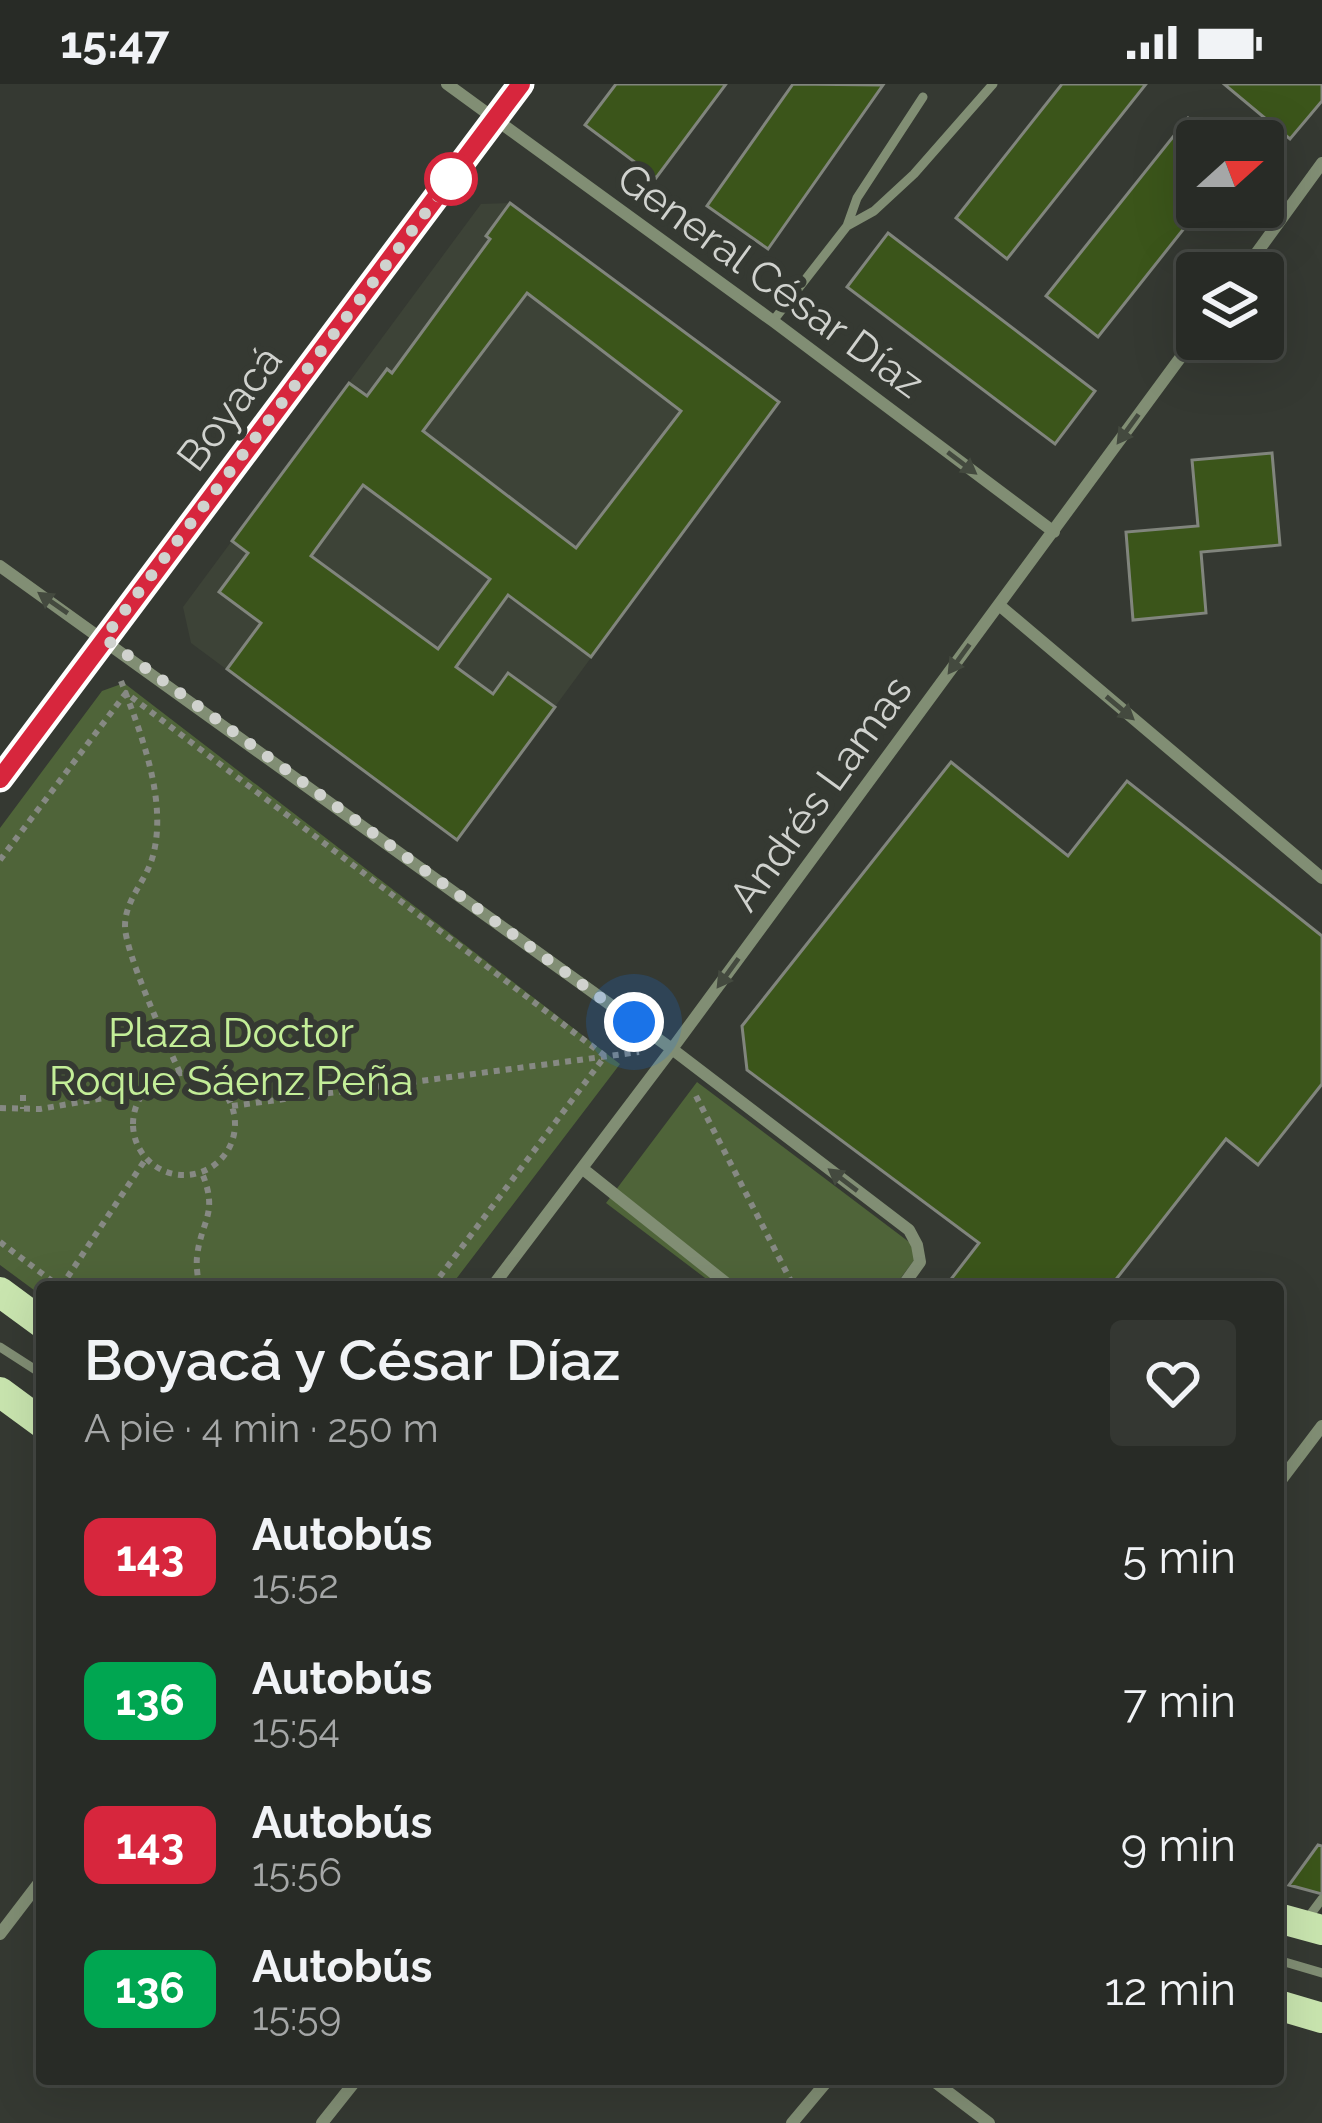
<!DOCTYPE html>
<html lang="es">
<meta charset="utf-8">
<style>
:root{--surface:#282b26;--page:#343732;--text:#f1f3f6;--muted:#a5a7a7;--line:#444743}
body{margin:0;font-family:Raleway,sans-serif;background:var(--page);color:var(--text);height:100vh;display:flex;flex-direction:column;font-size:45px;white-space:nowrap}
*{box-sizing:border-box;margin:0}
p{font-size:39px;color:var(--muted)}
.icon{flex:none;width:66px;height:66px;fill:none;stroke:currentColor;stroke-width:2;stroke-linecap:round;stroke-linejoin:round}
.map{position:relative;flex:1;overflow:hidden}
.side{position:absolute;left:36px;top:1197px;width:1248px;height:804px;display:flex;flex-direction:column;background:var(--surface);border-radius:12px;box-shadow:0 12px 48px #0002,0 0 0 3px var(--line)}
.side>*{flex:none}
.badge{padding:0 24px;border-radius:18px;font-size:42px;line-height:78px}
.needle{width:78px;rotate:69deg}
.controls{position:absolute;left:1176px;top:36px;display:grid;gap:24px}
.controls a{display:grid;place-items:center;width:108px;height:108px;border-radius:12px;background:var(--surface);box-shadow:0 12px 48px #0002,0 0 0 3px var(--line);font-size:60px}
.you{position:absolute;width:60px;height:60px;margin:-30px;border:9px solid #fff;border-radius:50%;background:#1a73e8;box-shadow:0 0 0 18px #1a73e833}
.map>.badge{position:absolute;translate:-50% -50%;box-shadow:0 0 0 6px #fff}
.round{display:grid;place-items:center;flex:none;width:126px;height:126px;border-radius:12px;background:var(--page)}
.overview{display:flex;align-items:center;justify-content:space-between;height:204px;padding:0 48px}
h1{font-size:57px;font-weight:600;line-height:90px}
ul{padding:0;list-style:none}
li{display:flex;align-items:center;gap:36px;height:144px;padding:0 48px}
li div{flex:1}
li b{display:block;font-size:45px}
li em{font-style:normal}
li .badge{min-width:132px;font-weight:700;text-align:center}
.status{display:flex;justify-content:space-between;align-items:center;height:84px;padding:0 60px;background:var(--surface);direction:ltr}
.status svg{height:33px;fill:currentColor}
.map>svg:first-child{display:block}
.built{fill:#3d4337}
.green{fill:#4f6439}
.building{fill:#3b551a;stroke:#81857d;stroke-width:3;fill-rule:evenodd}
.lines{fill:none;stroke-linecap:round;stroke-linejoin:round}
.path{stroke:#868983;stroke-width:6;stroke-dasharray:6 6;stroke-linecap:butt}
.lane{stroke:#818e74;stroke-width:9}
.street{stroke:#818e74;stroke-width:12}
.secondary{stroke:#aabf96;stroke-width:24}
.primary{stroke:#c9e5af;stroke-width:30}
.oneway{fill:#444a3f}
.line-casing{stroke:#fff;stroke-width:27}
.line{stroke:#d7263d;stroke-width:18}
.walk{stroke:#d0d2ce;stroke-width:12;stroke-dasharray:0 21.6}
.stop-dot{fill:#fff;stroke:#d7263d;stroke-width:6}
.labels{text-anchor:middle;stroke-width:12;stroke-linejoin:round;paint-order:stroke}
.street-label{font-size:42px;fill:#d0d2ce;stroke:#353932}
.park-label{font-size:42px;fill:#c3ee98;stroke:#353932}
</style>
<div class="status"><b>15:47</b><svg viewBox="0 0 49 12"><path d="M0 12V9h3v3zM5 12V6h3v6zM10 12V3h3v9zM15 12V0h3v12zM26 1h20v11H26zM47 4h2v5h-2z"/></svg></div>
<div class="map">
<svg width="1322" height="2039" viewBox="0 0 1322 2039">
<rect width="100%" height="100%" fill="#353932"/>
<path class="built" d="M510,119L779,318L457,756L191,559L183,523L481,120Z"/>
<path class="green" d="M124,599L620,980L450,1203H42V1212L0,1181V744L102,607Z
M697,998L921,1167L894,1203H717L606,1119Z"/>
<path class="building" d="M616,0H726L656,94L585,41Z
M793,0L883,1L768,165L707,122Z
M1062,0H1146L1007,175L956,134Z
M1224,0H1322V17L1290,55Z
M1188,34L1216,57H1197V123H1201L1098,253L1046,212Z
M510,119L779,318L591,573L508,511L456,583L493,610L508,589L555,623L457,756L227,585L261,539L219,508L248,469L232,457L349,299L367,312L387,285L392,289L490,155L486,152ZM527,209L681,327L576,464L423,347ZM363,401L490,495L438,565L311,472Z
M888,149L1095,307L1055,360L847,203Z
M1272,369L1280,461L1201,468L1206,529L1133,536L1126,448L1198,442L1192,376Z
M951,678L1068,772L1127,697L1322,852V1000L1258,1081L1226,1055L1110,1203H945L979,1159L747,986L742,942Z
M1318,1761L1322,1762V1810L1289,1801Z"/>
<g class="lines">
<path class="path" d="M121,597C141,649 169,719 152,775C145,798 125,816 125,842C125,869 167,960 180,989
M0,776L126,609L605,972L432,1203
M133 1040a51 51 0 1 1 102 0a51 51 0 1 1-102 0Z
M23,1011V1025
M696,1012L794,1203
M232,1022L639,968
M0,1024L40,1025L144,1007
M0,1158L60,1203
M61,1203L145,1076
M199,1203C198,1194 196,1182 197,1173C201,1136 219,1130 202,1089"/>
<path class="lane" d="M847,142L857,114L923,13
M773,237L847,142L874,127L914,90L993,0
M0,1263L42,1290
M1307,1835L1322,1815
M1278,1876L1322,1889"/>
<path class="street" d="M447,0L773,237L1054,448
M1242,189L1322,79
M0,482L672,965L909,1146L917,1161L920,1178L902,1203
M999,521L1322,794
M583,1085L731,1203
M492,1203L672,965L1197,251
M1278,1400L1322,1342
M0,1850L42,1795
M931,1995L989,2039
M322,2039L357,1995
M792,2039L829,1995"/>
<path class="secondary" d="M0,695L522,0"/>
<path class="primary" d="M0,1208L42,1239
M0,1308L42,1339
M1278,1834L1322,1846
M1278,1921L1322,1934"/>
</g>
<defs><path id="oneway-solid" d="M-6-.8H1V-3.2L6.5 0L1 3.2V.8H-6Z" transform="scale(3)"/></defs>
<g class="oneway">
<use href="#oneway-solid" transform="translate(1128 345) rotate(126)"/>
<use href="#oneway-solid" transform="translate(962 379) rotate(37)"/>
<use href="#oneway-solid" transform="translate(53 519) rotate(-145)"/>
<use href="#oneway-solid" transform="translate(959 575) rotate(126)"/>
<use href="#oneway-solid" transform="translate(1120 624) rotate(40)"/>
<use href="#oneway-solid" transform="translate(728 889) rotate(126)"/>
<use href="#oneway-solid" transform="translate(843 1096) rotate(-143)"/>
</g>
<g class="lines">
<defs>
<path id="line" d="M0,695L521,0"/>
</defs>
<use href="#line" class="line-casing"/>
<use href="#line" class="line"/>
<path class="walk" d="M451,95L104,554L634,938"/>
</g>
<circle class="stop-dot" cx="451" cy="95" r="24"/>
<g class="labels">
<g class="street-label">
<text transform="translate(771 196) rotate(36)" y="15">General César Díaz</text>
<text transform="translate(229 324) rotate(-53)" y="15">Boyacá</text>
<text transform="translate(820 709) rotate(-54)" y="15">Andrés Lamas</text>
</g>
<g class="park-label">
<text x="231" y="963">Plaza Doctor<tspan x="231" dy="48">Roque Sáenz Peña</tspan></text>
</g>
</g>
</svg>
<div class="controls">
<a><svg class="needle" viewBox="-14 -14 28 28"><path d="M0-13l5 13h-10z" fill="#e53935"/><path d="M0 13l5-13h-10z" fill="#a5a7a7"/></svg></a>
<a><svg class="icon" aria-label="layers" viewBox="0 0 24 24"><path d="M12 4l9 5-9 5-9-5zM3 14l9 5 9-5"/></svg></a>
</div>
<div class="you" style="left:634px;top:938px"></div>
<section class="side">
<div class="overview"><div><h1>Boyacá y César Díaz</h1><p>A pie · 4 min · 250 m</p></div><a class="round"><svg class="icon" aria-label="heart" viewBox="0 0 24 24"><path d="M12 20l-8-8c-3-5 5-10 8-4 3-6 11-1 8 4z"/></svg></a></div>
<ul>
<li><span class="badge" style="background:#d7263d;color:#fff">143</span><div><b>Autobús</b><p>15:52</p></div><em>5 min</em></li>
<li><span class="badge" style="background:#00a651;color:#fff">136</span><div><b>Autobús</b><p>15:54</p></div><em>7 min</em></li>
<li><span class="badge" style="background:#d7263d;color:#fff">143</span><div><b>Autobús</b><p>15:56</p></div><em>9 min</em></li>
<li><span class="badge" style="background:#00a651;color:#fff">136</span><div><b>Autobús</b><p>15:59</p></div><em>12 min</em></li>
</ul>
</section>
</div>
